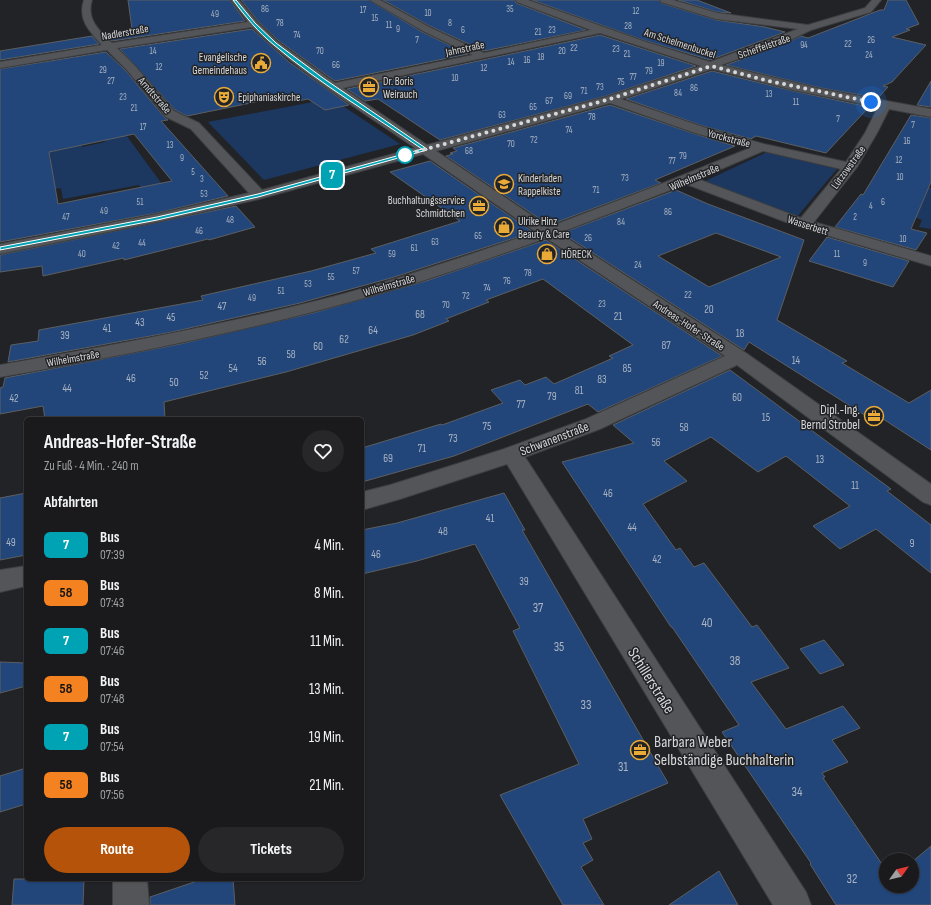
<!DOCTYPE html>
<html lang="de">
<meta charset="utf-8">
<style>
:root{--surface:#1a1a1c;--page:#272729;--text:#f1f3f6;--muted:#9fa1a3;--line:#38383b;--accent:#b45309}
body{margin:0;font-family:"Sofia Sans Condensed",sans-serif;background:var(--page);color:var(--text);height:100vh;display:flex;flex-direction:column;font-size:15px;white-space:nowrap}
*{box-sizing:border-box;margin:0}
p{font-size:13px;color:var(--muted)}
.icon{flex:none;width:22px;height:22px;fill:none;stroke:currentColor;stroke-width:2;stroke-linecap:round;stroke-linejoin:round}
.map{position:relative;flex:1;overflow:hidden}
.details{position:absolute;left:24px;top:417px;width:340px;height:464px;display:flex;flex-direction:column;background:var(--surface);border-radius:6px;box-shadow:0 1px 3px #0004,0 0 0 1px var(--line)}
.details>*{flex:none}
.badge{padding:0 8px;border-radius:6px;font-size:14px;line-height:26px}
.needle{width:26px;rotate:56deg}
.fabs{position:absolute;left:879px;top:853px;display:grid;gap:8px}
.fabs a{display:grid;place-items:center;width:40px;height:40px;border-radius:50%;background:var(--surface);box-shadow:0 1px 3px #0004,0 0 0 1px var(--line);font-size:20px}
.you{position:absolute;width:20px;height:20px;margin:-10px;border:3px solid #fff;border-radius:50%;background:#1a73e8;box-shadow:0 0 0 6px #1a73e833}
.map>.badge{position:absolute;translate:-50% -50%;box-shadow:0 0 0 2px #fff}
h2{padding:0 20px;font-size:15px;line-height:36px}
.round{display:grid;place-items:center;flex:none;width:42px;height:42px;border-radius:21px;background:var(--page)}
.overview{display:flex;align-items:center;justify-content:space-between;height:68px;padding:0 20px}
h1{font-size:19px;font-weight:700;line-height:30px}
.button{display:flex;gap:8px;margin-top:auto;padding:8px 20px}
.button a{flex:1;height:46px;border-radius:24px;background:var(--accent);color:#fff;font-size:16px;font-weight:700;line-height:46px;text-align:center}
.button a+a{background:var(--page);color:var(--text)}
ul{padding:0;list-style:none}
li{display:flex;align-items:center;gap:12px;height:48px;padding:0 20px}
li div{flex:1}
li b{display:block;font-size:15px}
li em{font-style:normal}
li .badge{min-width:44px;font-weight:700;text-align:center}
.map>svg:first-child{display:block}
.green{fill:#1d3860}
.building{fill:#22467a;stroke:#5c5f62;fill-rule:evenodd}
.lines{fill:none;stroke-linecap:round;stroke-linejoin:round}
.minor-casing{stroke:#3c3e40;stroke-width:2}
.minor{fill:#535558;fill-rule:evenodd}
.line{fill:#00a3b4;stroke:#fff}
.walk{stroke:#d7d8da;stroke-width:4;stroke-dasharray:0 7.2}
.stop-dot{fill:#fff;stroke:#00a3b4;stroke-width:2}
.labels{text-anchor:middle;stroke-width:3;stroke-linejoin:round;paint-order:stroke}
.far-number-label{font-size:9px;fill:#aab4c2}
.far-street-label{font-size:11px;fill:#d7d8da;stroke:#222326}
.far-poi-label{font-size:11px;fill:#d7d8da;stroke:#222326;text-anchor:start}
.number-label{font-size:11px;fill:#aab4c2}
.poi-label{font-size:13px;fill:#d7d8da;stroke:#222326;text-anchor:end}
.street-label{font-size:13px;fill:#d7d8da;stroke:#222326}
.near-number-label{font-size:13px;fill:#aab4c2}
.near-street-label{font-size:16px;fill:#d7d8da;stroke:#222326}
.near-poi-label{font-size:16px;fill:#d7d8da;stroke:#222326;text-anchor:start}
</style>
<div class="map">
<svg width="931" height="905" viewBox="0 0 931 905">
<rect width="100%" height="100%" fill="#222326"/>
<path class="green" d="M313,102L325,110L343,106L400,144L264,180L208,122Z
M126,135L162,184L142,189L139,185L63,199L61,188L38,192L51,169V156L25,159L77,139L82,147L105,142L104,139Z
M767,152L837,169L796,218L703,182Z
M923,187L931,188V229L919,227L922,220L907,214Z"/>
<path class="building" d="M128,0H230L245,21L112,41L104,34L132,29Z
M241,0H369L422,32L468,54L335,81L279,41L258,21Z
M383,0H515L516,3L586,30L484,51L430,26Z
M532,0H659L661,3L716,20L765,27L785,32L710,60L643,40Z
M678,0H697L731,13L717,12Z
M888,0H906L919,24L906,29L910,30L892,37L926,45L892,82L883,86L888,87L878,98L821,88L726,65L786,43L801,36L808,38L880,10H884Z
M252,29L289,62L349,105L325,110L308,99L298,101L290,95L187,116L175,110L120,49Z
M600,35L696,66L606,96L440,140L378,99L365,101L347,89Z
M92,36L99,44L0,60V51Z
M106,52L126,71L165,118L168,120L161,121L228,196L157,213L0,242V69ZM134,134L172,181L58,204L49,152Z
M712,71L793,91L869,107L826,153L756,136L751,139L703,126L626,99Z
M931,81V107L917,105Z
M610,105L695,134L735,146L655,180L661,183L549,225L446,156L453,154L450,153L457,151L453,148Z
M911,115L931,118V182L911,229L927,233L916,250L835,227L861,194L863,195Z
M430,161L533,232L391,278L300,303L172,332L8,362L11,345L38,341L39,330L203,300L201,296L311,271L376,253L371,249L460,221L390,172Z
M676,190L708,204L804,240L777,320L847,361L842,363L909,403L931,390V450L880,417L874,421L749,342L744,350L562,233ZM716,233L781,257L709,287L658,256Z
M236,206L255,227L209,240L208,239L124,260V258L43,276L42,266L0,272V255Z
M827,237L909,261L893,287L809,261Z
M546,240L722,356L598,412L588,404L454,456L362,482V448L441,424L442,425L503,403L491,390L520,380L525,385L546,377L554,384L613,358L609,356L633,345L543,279L486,300L489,302L446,319L449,321L413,335L286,372L164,402L165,419H45L43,406L0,414V388L3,387L5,378L180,344L313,313L429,280Z
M730,370L891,489L887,491L931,525V573L876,529L840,549L813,526L850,506L786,456L758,472L711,437L664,461L687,481L643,504L676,550L680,548L694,567L704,563L752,627L757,625L789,668L751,682L786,729L843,706L860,728L832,740L848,762L822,773L825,777L823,778L886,870V886H912V862L931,846V905H836L810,864L811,863L722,732L739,725L672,627H671L562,462L634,443L613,425Z
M26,493V555L0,560V498Z
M504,493L525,530H522L668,783L583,819L592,839L583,843L593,860L581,867L604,905H563L500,795L579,764L513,631L520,628L475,544L417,561L362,574V530L397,523Z
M824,640L844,665L820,674L800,649Z
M0,662L26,663V686L0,693Z
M26,768V804L0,812V776Z
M719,871L738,905H669Z
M14,879H84L83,905H12Z
M203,879H233L235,905H150V897Z"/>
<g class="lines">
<defs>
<path id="minor" d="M84,0H92C86,19 99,31 112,43L248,22L231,0H239L257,22L278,42L335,83L473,55L423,31L370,0H380L429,27L484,53L591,30L517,2L516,0H528L643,41L710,62L798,29L716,19L661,2L660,0H673L717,13L808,25L865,8L872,0H881L871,12L811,30L786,42L721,65L821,89L931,109V117L889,109L877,133L857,167L814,222L931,256V266L799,227L686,184L559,233L746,353L931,484V505L923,502L737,365L600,429L525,457L806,892L811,905H773L507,464L400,499L362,510V492L390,485L504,449L586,419L725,356L546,238C483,261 421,283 357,300C239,333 120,356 0,377V365C115,345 230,324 343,294C408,276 472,254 536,232L423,154L259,199L157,222L0,254V244L157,214L249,193L191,129L166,117L127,70L107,50L0,68V62L102,45C90,32 77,19 84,0ZM252,27C301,74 360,110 415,148L262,190L199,123L174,111L135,66L117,48ZM600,33L701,66L606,97L427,145L343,88ZM712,69L793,90L878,107L865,133L846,162L764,144L703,127L621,99ZM610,103L695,133L750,148L656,186L549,227L436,151ZM763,151L841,169L801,218L698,179Z
M26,566V586L0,592V570Z
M113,879H147L149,905H113Z"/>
</defs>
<use href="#minor" class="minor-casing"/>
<use href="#minor" class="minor"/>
</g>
<path class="line" d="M233,0H236L255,23L276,43L323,78L427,149V150L258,197L157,220L0,250V247L157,217L258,194L422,149C373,115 320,84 274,45C258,32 245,16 233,0Z"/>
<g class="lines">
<path class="walk" d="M405,155H404L610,99L711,66L769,81L871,102"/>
</g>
<defs>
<symbol id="civic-ring" viewBox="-11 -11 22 22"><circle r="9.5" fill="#222326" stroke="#e9aa38" stroke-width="1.5"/><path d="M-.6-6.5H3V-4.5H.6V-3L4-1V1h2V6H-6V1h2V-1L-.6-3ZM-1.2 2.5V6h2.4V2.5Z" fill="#e9aa38"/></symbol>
<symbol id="office-ring" viewBox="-11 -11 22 22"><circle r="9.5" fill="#222326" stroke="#e9aa38" stroke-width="1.5"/><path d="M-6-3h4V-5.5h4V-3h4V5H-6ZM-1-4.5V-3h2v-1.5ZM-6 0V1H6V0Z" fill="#e9aa38"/></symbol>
<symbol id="theatre-ring" viewBox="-11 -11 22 22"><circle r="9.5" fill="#222326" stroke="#e9aa38" stroke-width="1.5"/><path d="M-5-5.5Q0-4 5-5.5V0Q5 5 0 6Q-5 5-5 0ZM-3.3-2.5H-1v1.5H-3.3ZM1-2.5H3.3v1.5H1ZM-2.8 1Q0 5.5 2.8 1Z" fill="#e9aa38"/></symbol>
<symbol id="school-ring" viewBox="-11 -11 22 22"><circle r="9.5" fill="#222326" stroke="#e9aa38" stroke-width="1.5"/><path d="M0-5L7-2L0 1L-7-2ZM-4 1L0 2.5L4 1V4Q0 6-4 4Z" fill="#e9aa38"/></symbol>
<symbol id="shop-ring" viewBox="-11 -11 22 22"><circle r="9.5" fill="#222326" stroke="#e9aa38" stroke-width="1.5"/><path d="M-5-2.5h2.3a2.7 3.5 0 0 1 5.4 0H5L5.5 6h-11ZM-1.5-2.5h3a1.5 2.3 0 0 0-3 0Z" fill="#e9aa38"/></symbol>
</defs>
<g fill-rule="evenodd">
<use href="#civic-ring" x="250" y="52" width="22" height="22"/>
<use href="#office-ring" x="358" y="76" width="22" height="22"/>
<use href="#theatre-ring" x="213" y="86" width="22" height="22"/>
<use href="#school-ring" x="493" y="173" width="22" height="22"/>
<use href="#office-ring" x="468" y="195" width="22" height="22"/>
<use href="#shop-ring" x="493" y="216" width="22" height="22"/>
<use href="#shop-ring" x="536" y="243" width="22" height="22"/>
<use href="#office-ring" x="863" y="405" width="22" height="22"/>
<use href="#office-ring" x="629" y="739" width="22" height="22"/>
</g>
<circle class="stop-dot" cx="405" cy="155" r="8"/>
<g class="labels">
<g class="far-number-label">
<text x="265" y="12">86</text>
<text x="510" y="12">35</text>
<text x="363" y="13">17</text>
<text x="636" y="14">12</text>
<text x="428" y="16">10</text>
<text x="215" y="17">49</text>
<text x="375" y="21">15</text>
<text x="280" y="26">78</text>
<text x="450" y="26">8</text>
<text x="389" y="28">11</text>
<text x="628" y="29">28</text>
<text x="398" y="32">9</text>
<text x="463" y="33">6</text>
<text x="552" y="33">23</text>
<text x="538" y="35">21</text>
<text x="297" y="38">74</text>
<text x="417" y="43">7</text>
<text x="871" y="43">26</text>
<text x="848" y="47">22</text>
<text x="804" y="48">94</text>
<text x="574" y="51">22</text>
<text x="616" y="52">23</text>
<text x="153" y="54">14</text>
<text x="320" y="54">70</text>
<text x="562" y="54">20</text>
<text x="627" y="57">21</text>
<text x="869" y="58">24</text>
<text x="541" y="60">18</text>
<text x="527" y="63">16</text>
<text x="511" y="65">14</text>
<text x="661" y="66">19</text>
<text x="336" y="68">66</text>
<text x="159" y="70">12</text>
<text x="484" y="71">12</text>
<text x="103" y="73">29</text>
<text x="649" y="74">79</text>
<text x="633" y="80">77</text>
<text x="455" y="81">10</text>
<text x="111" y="84">27</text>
<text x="621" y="85">75</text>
<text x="600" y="90">73</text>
<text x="694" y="91">86</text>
<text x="584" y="94">71</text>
<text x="678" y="96">84</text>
<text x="769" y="97">13</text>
<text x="568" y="99">69</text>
<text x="123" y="100">23</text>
<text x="549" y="104">67</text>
<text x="796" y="105">11</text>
<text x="533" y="110">65</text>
<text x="134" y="111">21</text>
<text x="502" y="118">63</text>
<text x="592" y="120">78</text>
<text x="838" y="122">7</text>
<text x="913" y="128">7</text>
<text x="143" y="130">17</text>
<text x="569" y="133">74</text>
<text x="534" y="143">72</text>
<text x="907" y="144">16</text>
<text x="511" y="147">70</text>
<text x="170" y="148">13</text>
<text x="469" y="154">68</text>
<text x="683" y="159">79</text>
<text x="182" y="161">9</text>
<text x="899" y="163">12</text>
<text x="672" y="164">77</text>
<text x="193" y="175">5</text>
<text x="900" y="180">10</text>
<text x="625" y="181">73</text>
<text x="202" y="182">3</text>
<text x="596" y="193">71</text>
<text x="204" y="197">53</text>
<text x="140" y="205">51</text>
<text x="883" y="205">6</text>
<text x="871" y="209">4</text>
<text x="104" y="214">49</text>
<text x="668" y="215">86</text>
<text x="66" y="220">47</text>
<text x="855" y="220">2</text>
<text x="230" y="223">48</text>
<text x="621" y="225">84</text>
<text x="199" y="234">46</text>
<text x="478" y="239">65</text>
<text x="588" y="241">26</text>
<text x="903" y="242">10</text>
<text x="435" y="245">63</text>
<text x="142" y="246">44</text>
<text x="116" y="249">42</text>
<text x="414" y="251">61</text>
<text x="82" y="257">40</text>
<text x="392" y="257">59</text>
<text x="837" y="257">11</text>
<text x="865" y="266">9</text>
<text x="638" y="268">24</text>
<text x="356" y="274">57</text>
<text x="528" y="276">78</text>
<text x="331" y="280">55</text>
<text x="507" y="284">76</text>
<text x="308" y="287">53</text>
<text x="487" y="291">74</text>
<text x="281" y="294">51</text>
<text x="688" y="298">22</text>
<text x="466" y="299">72</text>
<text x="252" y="301">49</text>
<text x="602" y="307">23</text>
<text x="446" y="308">70</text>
</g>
<g class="far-street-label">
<text transform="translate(125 32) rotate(-10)" y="4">Nadlerstraße</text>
<text transform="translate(680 43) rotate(18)" y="4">Am Schelmenbuckel</text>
<text transform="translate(764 46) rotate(-19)" y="4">Scheffelstraße</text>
<text transform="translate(465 48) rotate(-12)" y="4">Jahnstraße</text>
<text transform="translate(155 95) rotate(49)" y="4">Arndtstraße</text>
<text transform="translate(729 138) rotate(15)" y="4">Yorckstraße</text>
<text transform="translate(848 167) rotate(-54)" y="4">Lützowstraße</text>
<text transform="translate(694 177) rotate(-23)" y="4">Wilhelmstraße</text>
<text transform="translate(808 225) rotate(18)" y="4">Wasserbett</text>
<text transform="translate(389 285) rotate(-16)" y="4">Wilhelmstraße</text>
<text transform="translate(689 325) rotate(33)" y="4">Andreas-Hofer-Straße</text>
<text transform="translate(73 358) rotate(-10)" y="4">Wilhelmstraße</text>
</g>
<g class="far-poi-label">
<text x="247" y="61" text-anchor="end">Evangelische<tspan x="247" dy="13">Gemeindehaus</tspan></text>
<text x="383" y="85">Dr. Boris<tspan x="383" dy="13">Weirauch</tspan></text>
<text x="238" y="101">Epiphaniaskirche</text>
<text x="518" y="182">Kinderladen<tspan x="518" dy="13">Rappelkiste</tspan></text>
<text x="465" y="204" text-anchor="end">Buchhaltungsservice<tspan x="465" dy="13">Schmidtchen</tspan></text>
<text x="518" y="225">Ulrike Hinz<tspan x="518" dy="13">Beauty &amp; Care</tspan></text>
<text x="561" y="258">HÖRECK</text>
</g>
<g class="number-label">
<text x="222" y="310">47</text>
<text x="709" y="313">20</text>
<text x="420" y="318">68</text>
<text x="618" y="320">21</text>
<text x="171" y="321">45</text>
<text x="140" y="326">43</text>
<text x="107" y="332">41</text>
<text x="373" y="334">64</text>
<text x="740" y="337">18</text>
<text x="65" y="339">39</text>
<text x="344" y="343">62</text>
<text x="666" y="349">87</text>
<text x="318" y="350">60</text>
<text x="291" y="358">58</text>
<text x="796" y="364">14</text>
<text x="262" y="365">56</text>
<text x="233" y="372">54</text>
<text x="627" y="372">85</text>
<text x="204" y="379">52</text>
<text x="131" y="382">46</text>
<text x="602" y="383">83</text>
<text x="174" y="386">50</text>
<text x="67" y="392">44</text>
<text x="579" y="394">81</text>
<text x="552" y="400">79</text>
<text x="737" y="401">60</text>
<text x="14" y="402">42</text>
<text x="521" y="408">77</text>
<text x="766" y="421">15</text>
<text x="487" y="430">75</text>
<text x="684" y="431">58</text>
<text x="453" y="442">73</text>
<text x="656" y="446">56</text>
<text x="422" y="452">71</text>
<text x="388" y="462">69</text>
<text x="820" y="463">13</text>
<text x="855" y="489">11</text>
<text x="608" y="497">46</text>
<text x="490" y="522">41</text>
<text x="632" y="531">44</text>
<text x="443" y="535">48</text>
<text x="11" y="546">49</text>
<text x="912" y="547">9</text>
<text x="376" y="558">46</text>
<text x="657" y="563">42</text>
<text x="524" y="585">39</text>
</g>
<g class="poi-label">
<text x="860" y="414">Dipl.-Ing.<tspan x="860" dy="15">Bernd Strobel</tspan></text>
</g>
<g class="street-label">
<text transform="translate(554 438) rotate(-21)" y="5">Schwanenstraße</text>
</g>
<g class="near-number-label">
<text x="538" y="612">37</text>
<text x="707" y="627">40</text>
<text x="559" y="651">35</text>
<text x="735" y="665">38</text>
<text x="586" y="709">33</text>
<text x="623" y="771">31</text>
<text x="797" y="796">34</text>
<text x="852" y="883">32</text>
</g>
<g class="near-street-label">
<text transform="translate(652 680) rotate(58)" y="6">Schillerstraße</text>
</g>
<g class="near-poi-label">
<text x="654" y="747">Barbara Weber<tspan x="654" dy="18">Selbständige Buchhalterin</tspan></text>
</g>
</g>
</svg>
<div class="fabs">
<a><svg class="needle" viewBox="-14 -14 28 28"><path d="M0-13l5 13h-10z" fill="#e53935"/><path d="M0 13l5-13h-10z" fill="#9fa1a3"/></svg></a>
</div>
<div class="you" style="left:871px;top:102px"></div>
<b class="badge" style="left:332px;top:175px;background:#00a3b4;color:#fff">7</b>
<section class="details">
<div class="overview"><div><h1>Andreas-Hofer-Straße</h1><p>Zu Fuß · 4 Min. · 240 m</p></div><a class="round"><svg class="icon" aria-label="heart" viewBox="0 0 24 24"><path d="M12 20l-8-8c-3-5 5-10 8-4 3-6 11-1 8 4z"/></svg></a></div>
<h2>Abfahrten</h2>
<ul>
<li><span class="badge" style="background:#00a3b4;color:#fff">7</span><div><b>Bus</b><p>07:39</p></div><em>4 Min.</em></li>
<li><span class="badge" style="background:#f58220;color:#111">58</span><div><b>Bus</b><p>07:43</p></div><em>8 Min.</em></li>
<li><span class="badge" style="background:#00a3b4;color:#fff">7</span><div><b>Bus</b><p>07:46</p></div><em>11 Min.</em></li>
<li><span class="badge" style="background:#f58220;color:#111">58</span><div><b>Bus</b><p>07:48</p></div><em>13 Min.</em></li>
<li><span class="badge" style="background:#00a3b4;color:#fff">7</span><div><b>Bus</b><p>07:54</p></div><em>19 Min.</em></li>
<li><span class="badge" style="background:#f58220;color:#111">58</span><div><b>Bus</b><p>07:56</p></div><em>21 Min.</em></li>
</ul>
<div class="button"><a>Route</a><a>Tickets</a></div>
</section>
</div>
